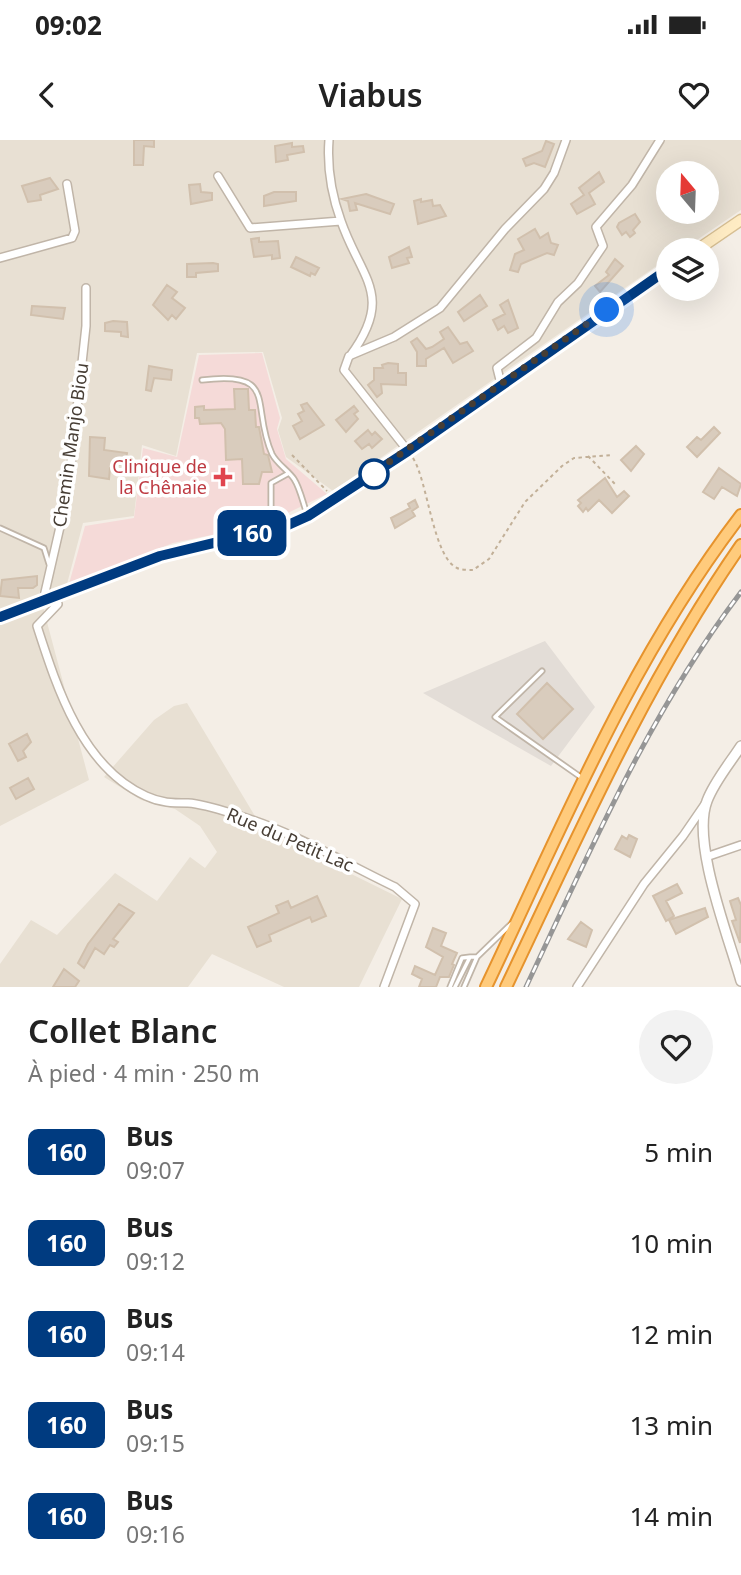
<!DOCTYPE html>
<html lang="fr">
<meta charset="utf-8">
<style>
:root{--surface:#fff;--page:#f2f2f2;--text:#222;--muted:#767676}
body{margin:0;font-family:"Noto Sans",sans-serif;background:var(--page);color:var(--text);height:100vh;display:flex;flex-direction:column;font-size:26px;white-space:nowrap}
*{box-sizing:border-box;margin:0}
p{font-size:23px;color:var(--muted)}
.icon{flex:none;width:38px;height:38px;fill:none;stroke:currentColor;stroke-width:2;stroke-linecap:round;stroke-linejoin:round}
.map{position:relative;height:847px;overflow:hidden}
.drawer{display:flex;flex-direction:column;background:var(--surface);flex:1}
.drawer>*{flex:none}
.badge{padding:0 14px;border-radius:10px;font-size:24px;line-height:46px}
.needle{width:46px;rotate:341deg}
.controls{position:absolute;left:656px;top:21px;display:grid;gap:14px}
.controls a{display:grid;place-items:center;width:63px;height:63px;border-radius:50%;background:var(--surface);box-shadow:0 7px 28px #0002;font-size:35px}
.you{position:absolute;width:35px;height:35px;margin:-18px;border:5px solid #fff;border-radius:50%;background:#1a73e8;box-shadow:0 0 0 10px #1a73e833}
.map>.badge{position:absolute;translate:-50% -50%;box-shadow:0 0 0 4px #fff}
.round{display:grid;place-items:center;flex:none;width:74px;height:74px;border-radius:37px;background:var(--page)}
.head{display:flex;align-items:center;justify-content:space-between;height:119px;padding:0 28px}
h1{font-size:33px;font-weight:600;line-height:52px}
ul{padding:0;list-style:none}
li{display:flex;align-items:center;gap:21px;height:91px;padding:0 28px}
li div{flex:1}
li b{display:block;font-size:26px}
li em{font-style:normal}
li .badge{min-width:77px;font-weight:700;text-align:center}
.status{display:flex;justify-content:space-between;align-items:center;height:49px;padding:0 35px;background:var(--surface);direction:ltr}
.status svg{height:19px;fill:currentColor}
header{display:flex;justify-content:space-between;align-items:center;height:91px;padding:0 28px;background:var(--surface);font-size:32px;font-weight:600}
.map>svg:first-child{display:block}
.residential{fill:#e8e0d3;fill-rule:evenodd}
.industrial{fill:#e3ddd7}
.medical{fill:#f5dad8}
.building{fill:#d9ccbd;stroke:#d1c0ad;stroke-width:2}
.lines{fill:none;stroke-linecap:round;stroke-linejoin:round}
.service-casing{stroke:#c0b5a8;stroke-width:7}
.minor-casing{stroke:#c0b5a8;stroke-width:10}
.tertiary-casing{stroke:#c0b5a8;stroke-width:12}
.secondary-casing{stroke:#d7bf93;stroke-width:13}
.trunk-casing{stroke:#e6932d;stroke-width:14}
.path{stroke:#c2b098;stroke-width:2;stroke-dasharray:3.5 3.5;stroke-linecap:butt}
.service{stroke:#fff;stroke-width:3.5}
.minor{stroke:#fff;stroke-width:7}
.tertiary{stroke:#fff;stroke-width:9}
.secondary{stroke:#ffecc4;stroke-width:10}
.trunk{stroke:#ffcb7c;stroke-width:10}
.rail-casing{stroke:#969696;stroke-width:5}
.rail{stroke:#fff;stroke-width:2.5;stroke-dasharray:8;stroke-linecap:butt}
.line-casing{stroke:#fff;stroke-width:16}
.line{stroke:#003b80;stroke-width:10}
.walk{stroke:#473e35;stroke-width:7;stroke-dasharray:0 12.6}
.stop-dot{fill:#fff;stroke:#003b80;stroke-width:3.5}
.health-dot{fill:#e0444e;stroke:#fff;stroke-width:2.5}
.labels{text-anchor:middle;stroke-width:7;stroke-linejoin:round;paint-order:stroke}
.street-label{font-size:18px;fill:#473e35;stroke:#fff}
.health-label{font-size:18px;fill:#be3a42;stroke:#fff;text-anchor:end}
</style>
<div class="status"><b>09:02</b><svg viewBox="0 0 49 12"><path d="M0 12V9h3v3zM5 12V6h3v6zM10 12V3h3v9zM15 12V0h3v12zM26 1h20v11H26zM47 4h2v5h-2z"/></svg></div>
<header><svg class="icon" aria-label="back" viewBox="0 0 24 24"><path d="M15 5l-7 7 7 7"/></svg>Viabus<svg class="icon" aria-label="heart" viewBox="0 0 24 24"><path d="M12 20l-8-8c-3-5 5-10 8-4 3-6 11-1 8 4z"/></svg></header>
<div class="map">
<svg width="741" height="847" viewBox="0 0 741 847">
<rect width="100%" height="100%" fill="#f4eee6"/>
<path class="residential" d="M0,0H741V70L682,110H668V118L333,351L286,317L278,290L282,278L263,212L197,213L176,316L142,305L134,376L83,383L67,444L39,452L89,640L0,686ZM668,33H707V72H668Z
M187,563L264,691L402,759L359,847H284L212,814L188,847H0V824L31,780L57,795L115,733L157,761L190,717L205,728L217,712L200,686L175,669L141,660L104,637L154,580L174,566Z"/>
<path class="industrial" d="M545,501L595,567L551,626L423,553Z"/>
<path class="medical" d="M262,213L280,278L277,289L286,319L327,354L265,384L173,403L69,444L85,386L134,378L143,308L177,317L199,215Z"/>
<path class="building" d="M134,0H154V7L144,6L143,25H134Z
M546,1L554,4L545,27L534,23L526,26L523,19L542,11Z
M292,3V7L303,6L304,12L287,15L288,20L276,22L275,6Z
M599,32L604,42L589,53L595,64L577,74L571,64L584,55L579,48Z
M50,38L58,49L40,55L41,60L28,62L22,46Z
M200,44L201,52L212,53V60L191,64L189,45Z
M274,52H296V61L264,66V56Z
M366,54L394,64L390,74L355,63L357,70L350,71L348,61L342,59Z
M421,59V62L432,60L433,66L440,65L446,76L418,84L414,61Z
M635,74L640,82L633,90L635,93L630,97L626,92L622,95L617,87L619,83Z
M535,89L540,98L548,93L551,103L558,105L554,115L547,113L521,124L518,132L510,130L515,114L524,110L518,99Z
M259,98V102L278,101L280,118L272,119V115L254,117L251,99Z
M409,107L412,117L407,118L409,123L392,128L389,117Z
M296,117L319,128L315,135L311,133L310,136L291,127Z
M615,119L623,126L600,152L595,146L609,135L606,132Z
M213,123L218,124V131L196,133V137H187V124Z
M167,145L177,152L172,158L185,168L176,179L172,175L168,180L153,165Z
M480,155L487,166L464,181L458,172Z
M508,160L518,188L508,193L504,186L498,190L493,180L505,174L500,165Z
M32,166L65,168L63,179L31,175Z
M113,181L127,182L128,197L121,196V192L105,191V183Z
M448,187L460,204L467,202L473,211L453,223L444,208L426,219V226H417V212L411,202L417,198L426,209L432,207L444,199L440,192Z
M388,223L398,224V233H406V245L381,244L382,253L377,257L368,245L374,240V228H383L382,225Z
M149,226L172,230L171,240L154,238L151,251L146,250Z
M234,249H248L249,270H255L256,287H259L264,314L268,315L272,332H262L259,344H243L242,319L226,320L225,289L221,283L200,284L199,278H195V267L204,266V270L235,269Z
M307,263L324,285L300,299L293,286L302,281L298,274L304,271L301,265Z
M354,266L358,271L354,274L358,279L346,292L336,280Z
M714,287L720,293L697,317L687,307L697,297L701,300Z
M368,290L372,295L375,292L382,299L372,308L369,304L362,309L355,301Z
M90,297L105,298L104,310L127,313L125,325L115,324L114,328H110L109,339L89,336Z
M636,306L644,314L631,331L621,320Z
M719,328L741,344L737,356L722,347L714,359L703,352Z
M605,338L617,357L624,351L629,356L612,373L599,360L588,371L586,368L583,372L578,366L581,363L578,360Z
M415,360L418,367L412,371L415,376L395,388L391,378L410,368L408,364Z
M37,436V445L33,448H18L19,458L0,456L2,440Z
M547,543L573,569L543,599L517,574Z
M27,594L31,602L23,611L26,617L18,621L9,604Z
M28,638L34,649L16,659L10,648Z
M629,695L637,699L630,717L615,709L622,696L627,699Z
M677,744L682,753L666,761L674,776L666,781L653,756Z
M317,756L326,776L312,782L310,777L269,795L271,801L257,807L248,787L279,773L276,766L288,761L291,768Z
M738,758L741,765L740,803L732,781L736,780L730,761Z
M119,764L134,773L113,799L118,802L114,807L110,805L104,814L95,808L84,828L78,823L88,804Z
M705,768L708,777L676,794L669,780Z
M581,782L592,790L586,807L568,799Z
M433,788L446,793L441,806L457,813L452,824L454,825L449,837H440L436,847H419L422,839L412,834L415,826L435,835L443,817L426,807Z
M64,829L79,841L75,847H53Z"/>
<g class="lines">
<defs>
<path id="service" d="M202,240C280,230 250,266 272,314C277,324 288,330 294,339C300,348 303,363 307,374
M271,368V343L289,333
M0,388L44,408L49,424
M542,531L495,577L582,638
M450,847L462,818L470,817
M455,847L470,817H477
M464,847L477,817L511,784"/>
<path id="minor" d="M329,0C327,26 332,56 341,81C361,139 395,155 350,216
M218,36L250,88L341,81
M0,118L72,98L75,91L67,44
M501,244L497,228L536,198L558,162L578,143L603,106L596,87L632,45L660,0
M408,311L344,230L349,216L394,197L440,168L505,89L544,49L554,33L566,0
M56,457L58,464L37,486C57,548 82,627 146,656C161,663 172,663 188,663C204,664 224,671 240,676C293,692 345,723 395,747L415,764L384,847
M43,461L68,352L86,186V148
M706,717L741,705
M577,847L644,744L683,696L705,664"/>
<path id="tertiary" d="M741,606C730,623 714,642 707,661C691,702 729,798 741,841"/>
<path id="secondary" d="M697,110L741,80
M0,477L160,416L288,385L308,376L404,313L668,129"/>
<path id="trunk" d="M486,847C563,685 631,518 741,375
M506,847C578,696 645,543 741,405"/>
</defs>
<use href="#service" class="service-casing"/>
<use href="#minor" class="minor-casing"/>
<use href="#tertiary" class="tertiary-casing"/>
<use href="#secondary" class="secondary-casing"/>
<use href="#trunk" class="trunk-casing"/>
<path class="path" d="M292,315L327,351
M588,316L615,344
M413,318C428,342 433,417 457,428C461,430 468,430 473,430L489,419L525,362L562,326L574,318L612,315"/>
<use href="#service" class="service"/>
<use href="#minor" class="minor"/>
<use href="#tertiary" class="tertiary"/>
<use href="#secondary" class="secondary"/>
<use href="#trunk" class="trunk"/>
<defs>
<path id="rail" d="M526,847C590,711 649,573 741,452"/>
</defs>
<use href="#rail" class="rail-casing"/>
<use href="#rail" class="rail"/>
</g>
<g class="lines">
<defs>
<path id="line" d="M0,477L160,416L288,385L308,376L408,311L668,129"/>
</defs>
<use href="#line" class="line-casing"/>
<use href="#line" class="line"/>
<path class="walk" d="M374,334L366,338L607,170"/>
</g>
<circle class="stop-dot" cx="374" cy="334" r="14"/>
<path class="health-dot" d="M219.5 326.5h7v7h7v7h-7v7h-7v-7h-7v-7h7z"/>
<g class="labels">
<g class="street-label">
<text transform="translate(71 305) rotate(-82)" y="6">Chemin Manjo Biou</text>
<text transform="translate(290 700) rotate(23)" y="6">Rue du Petit Lac</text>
</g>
<g class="health-label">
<text x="207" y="333">Clinique de<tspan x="207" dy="21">la Chênaie</tspan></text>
</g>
</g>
</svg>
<div class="controls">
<a><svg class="needle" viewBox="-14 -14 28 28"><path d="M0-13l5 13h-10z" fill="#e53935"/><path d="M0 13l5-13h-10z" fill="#767676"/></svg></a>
<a><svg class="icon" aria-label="layers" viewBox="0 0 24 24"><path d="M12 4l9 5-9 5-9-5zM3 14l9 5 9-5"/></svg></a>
</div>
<div class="you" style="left:607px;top:170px"></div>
<b class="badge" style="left:252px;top:393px;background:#003b80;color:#fff">160</b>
</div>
<section class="drawer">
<div class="head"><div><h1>Collet Blanc</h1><p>À pied · 4 min · 250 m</p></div><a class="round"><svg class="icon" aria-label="heart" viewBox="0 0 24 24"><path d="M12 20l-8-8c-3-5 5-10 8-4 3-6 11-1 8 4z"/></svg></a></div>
<ul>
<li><span class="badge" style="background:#003b80;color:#fff">160</span><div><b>Bus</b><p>09:07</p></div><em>5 min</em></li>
<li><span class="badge" style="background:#003b80;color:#fff">160</span><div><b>Bus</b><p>09:12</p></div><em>10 min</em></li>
<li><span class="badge" style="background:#003b80;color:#fff">160</span><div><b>Bus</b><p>09:14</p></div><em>12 min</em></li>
<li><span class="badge" style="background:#003b80;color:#fff">160</span><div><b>Bus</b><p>09:15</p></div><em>13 min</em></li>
<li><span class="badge" style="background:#003b80;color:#fff">160</span><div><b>Bus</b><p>09:16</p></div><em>14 min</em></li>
</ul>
</section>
